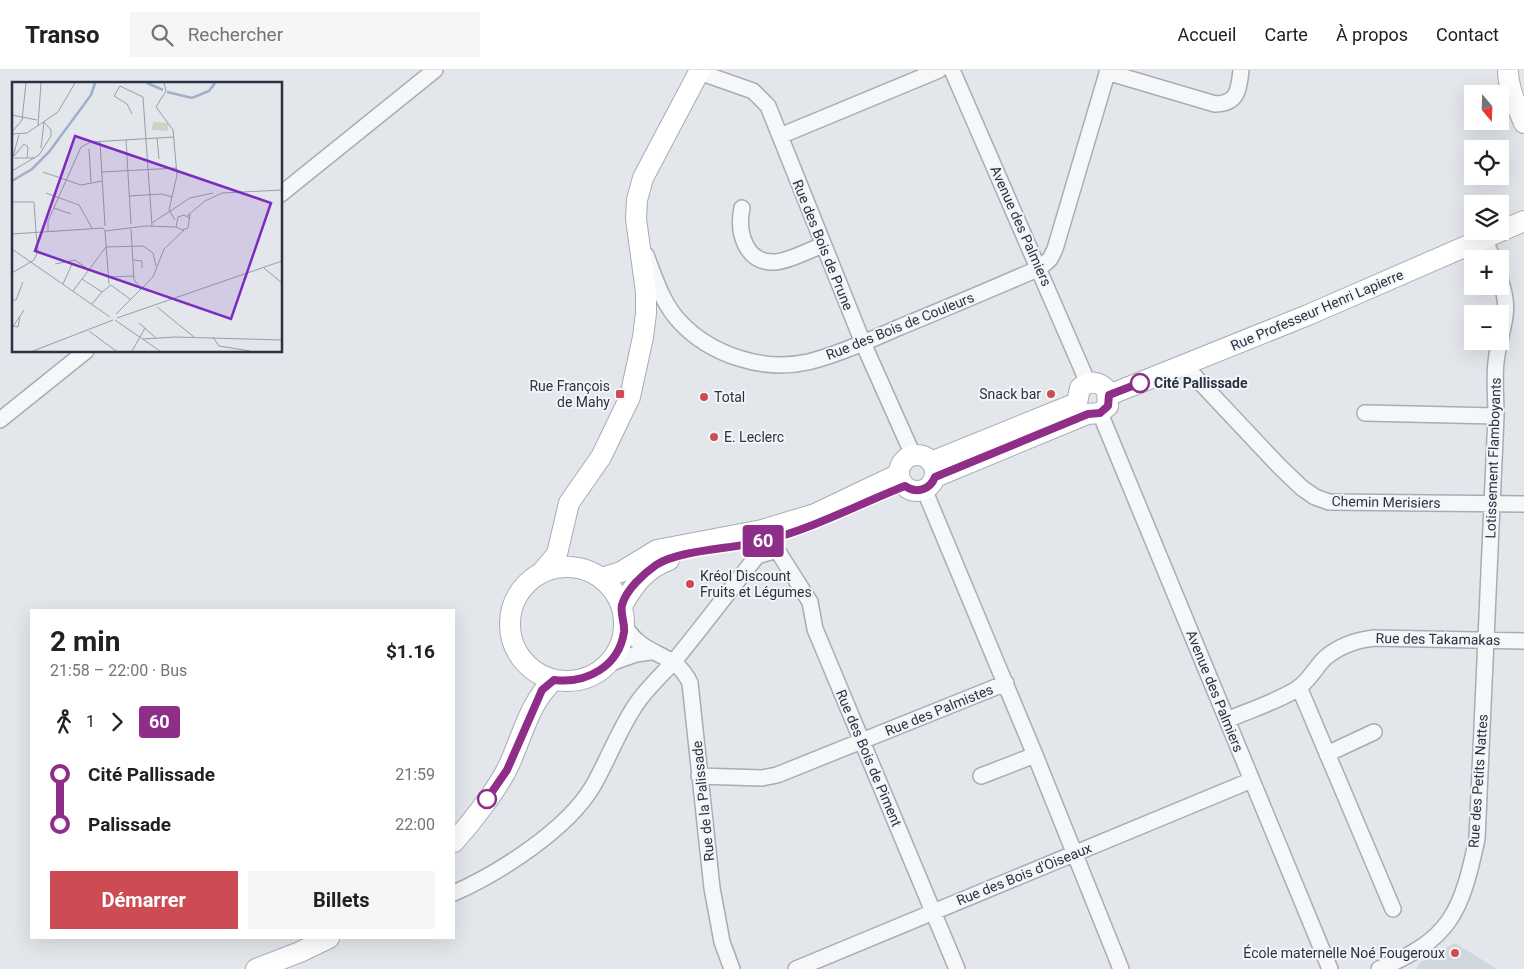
<!DOCTYPE html>
<html lang="fr">
<meta charset="utf-8">
<style>
:root{--surface:#fff;--page:#f6f6f6;--text:#202124;--muted:#757577;--line:#e0e0e0;--accent:#cd4c54}
body{margin:0;font-family:Roboto,sans-serif;background:var(--page);color:var(--text);height:100vh;display:flex;flex-direction:column;font-size:19px;white-space:nowrap}
*{box-sizing:border-box;margin:0}
p{font-size:16px;color:var(--muted)}
.icon{flex:none;width:28px;height:28px;fill:none;stroke:currentColor;stroke-width:2;stroke-linecap:round;stroke-linejoin:round}
.map{position:relative;flex:1;overflow:hidden}
.details{position:absolute;left:30px;top:539px;width:425px;height:330px;display:flex;flex-direction:column;background:var(--surface);border-radius:0px;box-shadow:0 5px 20px #0002}
.details>*{flex:none}
.badge{padding:0 10px;border-radius:4px;font-size:18px;line-height:32px}
.needle{width:32px;rotate:161deg}
.buttons{position:absolute;left:1464px;top:15px;display:grid;gap:10px}
.buttons a{display:grid;place-items:center;width:45px;height:45px;border-radius:0px;background:var(--surface);box-shadow:0 5px 20px #0002;font-size:25px}
.map>.badge{position:absolute;translate:-50% -50%;box-shadow:0 0 0 2px #fff}
.legs{display:flex;align-items:center;gap:8px;height:55px;padding:0 20px;font-size:16px}
.legs p{margin-inline-start:auto}
.headline{display:flex;align-items:center;justify-content:space-between;height:85px;padding:0 20px}
h1{font-size:28px;font-weight:700;line-height:38px}
.action{display:flex;gap:10px;margin-top:auto;padding:10px 20px}
.action a{flex:1;height:58px;border-radius:0px;background:var(--accent);color:#fff;font-size:20px;font-weight:700;line-height:58px;text-align:center}
.action a+a{background:var(--page);color:var(--text)}
ul{padding:0 20px;list-style:none}
li{display:flex;align-items:center;gap:18px;height:50px;font-size:19px}
li i{display:grid;place-items:center;width:8px;height:100%;margin:0 6px;background:currentColor}
li i::after{content:'';width:12px;height:12px;margin:-6px;border:4px solid;border-radius:50%;background:var(--surface)}
li p{margin-inline-start:auto}
li:first-child i{background:linear-gradient(#0000 50%,currentColor 0)}
li:last-child i{background:linear-gradient(currentColor 50%,#0000 0)}
header{display:flex;align-items:center;gap:30px;box-sizing:border-box;height:70px;padding:0 25px;background:var(--surface);border-bottom:1px solid var(--line)}
header strong{font-size:24px}
nav{display:flex;gap:28px;margin-inline-start:auto;font-size:18px}
.search{width:350px;height:45px;background:var(--page);display:flex;align-items:center;gap:12px;box-sizing:border-box;padding:0 18px;border-radius:0px;color:var(--muted);font-size:19px}
.map>svg:first-child{display:block}
.built{fill:#d1d5dd}
.lines{fill:none;stroke-linecap:round;stroke-linejoin:round}
.street-casing{stroke:#a8acb5;stroke-width:18}
.secondary-casing{stroke:#a8acb5;stroke-width:22}
.street{stroke:#f6f7f9;stroke-width:15}
.secondary{stroke:#fff;stroke-width:20}
.line-1-casing{stroke:#fff;stroke-width:11}
.line-1{stroke:#8f2e88;stroke-width:8}
.stop-1-dot{fill:#fff;stroke:#8f2e88;stroke-width:2.5}
.poi-dot{fill:#cd4c54;stroke:#f3f5f8;stroke-width:2}
.labels{text-anchor:middle;stroke-width:4;stroke-linejoin:round;paint-order:stroke}
.street-label{font-size:14px;fill:#2b3243;stroke:#f3f5f8}
.stop-label{font-size:14px;font-weight:bold;fill:#2b3243;stroke:#f3f5f8;text-anchor:start}
.poi-label{font-size:14px;fill:#2b3243;stroke:#f3f5f8;text-anchor:end}
.inset-river{fill:none;stroke:#9fb0ca;stroke-width:2.5}
.inset-road{fill:none;stroke:#999ea8;stroke-width:1}
.view{fill:#7b2cbf;fill-opacity:0.15;stroke:#7b2cbf;stroke-width:2.5}
.inset-edge{fill:none;stroke:#2b3243;stroke-width:2.5}
</style>
<header>
<strong>Transo</strong>
<div class="search"><svg class="icon" aria-label="search" viewBox="0 0 24 24"><circle cx="10" cy="10" r="6"/><path d="M15 15l6 6"/></svg>Rechercher</div>
<nav><a>Accueil</a><a>Carte</a><a>À propos</a><a>Contact</a></nav>
</header>
<div class="map">
<svg width="1524" height="899" viewBox="0 0 1524 899">
<rect width="100%" height="100%" fill="#e3e6eb"/>
<path class="built" d="M1455,873L1497,899H1416L1421,892Z"/>
<g class="lines">
<defs>
<path id="street" d="M952,0L1088,313
M699,2L753,21L768,36L863,273L913,385
M1107,2L1215,34C1238,34 1239,19 1241,0
M780,66L939,0
M281,124L435,0
M742,138C737,161 745,194 775,192C790,191 809,180 823,175
M1484,168L1493,189
M646,185C655,208 662,233 680,252C711,285 763,302 808,292C837,285 873,269 900,257C947,238 993,218 1040,198L1050,189L1055,179L1108,0
M1184,295L1279,396L1302,418L1315,427L1329,432L1524,434
M1100,343L1330,899
M1365,343L1496,346
M0,350L86,281
M924,419L1035,685L1121,899
M769,458L777,480L810,532L815,559L957,899
M624,555C645,590 674,579 690,613L712,818L722,872L732,899
M608,594L636,584L650,582
M1299,617L1393,839
M1227,650C1250,640 1276,632 1297,619C1309,611 1315,598 1325,588C1339,576 1357,570 1374,568L1524,571
M1327,684L1374,662
M699,706L762,708L777,705L1006,613
M981,706L1035,685
M454,823C499,803 567,760 593,716C609,688 619,659 637,633C648,617 663,604 675,590C703,556 729,521 757,486L777,480
M796,899L1252,710
M1379,899C1451,869 1461,843 1477,769L1496,346C1496,328 1494,309 1496,292C1500,257 1513,245 1500,209"/>
<path id="secondary" d="M1508,0C1508,19 1517,36 1524,53
M1109,325L1308,245L1524,151
M899 403a18 18 0 1 1 36 0a18 18 0 1 1-36 0Z
M931,392L1077,333L1080,318C1089,310 1099,311 1107,320L1108,336L1100,343L1087,344L935,407
M510 554a57 57 0 1 1 114 0a57 57 0 1 1-114 0Z
M542,502L557,484L569,433L601,387L630,327L643,267L646,243V222L636,149L637,130L643,108L700,0
M601,508L621,502L657,480L762,460L815,444L899,404
M622,536C633,516 646,498 669,490
M454,772C471,753 497,720 508,697C522,668 529,632 554,610
M256,899L300,882L329,868"/>
</defs>
<use href="#street" class="street-casing"/>
<use href="#secondary" class="secondary-casing"/>
<use href="#street" class="street"/>
<use href="#secondary" class="secondary"/>
</g>
<g class="lines">
<defs>
<path id="line-1" d="M487,729L507,700L542,620L554,610C587,614 619,596 624,562C625,553 620,543 622,535C626,520 643,504 656,495C680,479 737,479 767,470C814,458 859,434 905,416C916,424 930,420 935,407L1088,344L1100,343L1108,336L1109,325L1140,313"/>
</defs>
<use href="#line-1" class="line-1-casing"/>
<use href="#line-1" class="line-1"/>
</g>
<g class="stop-1-dot">
<circle cx="1140" cy="313" r="9"/>
<circle cx="487" cy="729" r="9"/>
</g>
<g class="poi-dot">
<rect x="615" y="319" width="10" height="10" rx="2.5"/>
<circle cx="1051" cy="324" r="5"/>
<circle cx="704" cy="327" r="5"/>
<circle cx="714" cy="367" r="5"/>
<circle cx="690" cy="514" r="5"/>
<circle cx="1455" cy="883" r="5"/>
</g>
<g class="labels">
<g class="street-label">
<text transform="translate(1021 156) rotate(66)" y="5">Avenue des Palmiers</text>
<text transform="translate(823 175) rotate(68)" y="5">Rue des Bois de Prune</text>
<text transform="translate(1317 240) rotate(-23)" y="5">Rue Professeur Henri Lapierre</text>
<text transform="translate(900 256) rotate(-22)" y="5">Rue des Bois de Couleurs</text>
<text transform="translate(1493 388) rotate(-88)" y="5">Lotissement Flamboyants</text>
<text transform="translate(1386 432) rotate(1)" y="5">Chemin Merisiers</text>
<text transform="translate(1438 569) rotate(1)" y="5">Rue des Takamakas</text>
<text transform="translate(1215 621) rotate(68)" y="5">Avenue des Palmiers</text>
<text transform="translate(939 640) rotate(-22)" y="5">Rue des Palmistes</text>
<text transform="translate(869 688) rotate(67)" y="5">Rue des Bois de Piment</text>
<text transform="translate(1478 711) rotate(-86)" y="5">Rue des Petits Nattes</text>
<text transform="translate(703 731) rotate(-96)" y="5">Rue de la Palissade</text>
<text transform="translate(1024 804) rotate(-22)" y="5">Rue des Bois d'Oiseaux</text>
</g>
<g class="stop-label">
<text x="1154" y="318">Cité Pallissade</text>
</g>
<g class="poi-label">
<text x="610" y="321">Rue François<tspan x="610" dy="16">de Mahy</tspan></text>
<text x="1041" y="329">Snack bar</text>
<text x="714" y="332" text-anchor="start">Total</text>
<text x="724" y="372" text-anchor="start">E. Leclerc</text>
<text x="700" y="511" text-anchor="start">Kréol Discount<tspan x="700" dy="16">Fruits et Légumes</tspan></text>
<text x="1445" y="888">École maternelle Noé Fougeroux</text>
</g>
</g>
<g transform="translate(12 12)">
<rect width="270" height="270" fill="#e3e6eb"/>
<path d="M141,40L156,41V49L140,48Z" fill="#c7d5c5"/>
<path class="inset-river" d="M135,1L151,8M155,10L180,16L197,9L203,1M0,99L20,87L37,70L79,13L83,1"/>
<path class="inset-road" d="M144,25L161,48L165,93L157,128L163,138M144,25L154,9L152,1M120,32L115,22L102,14L108,4L131,15L140,144M0,33L25,38M26,44L29,1M0,50L10,38L14,1M0,52L15,51L46,30L63,1M145,56L147,77M114,58L119,142M88,60L93,144M29,66L32,40M77,67L79,100M2,74L12,62L16,65L15,76M2,76H23M0,78L7,53M0,89L27,73L39,54V48L32,40M31,90L69,103L90,99M90,90L165,86M34,111L67,123L80,146M117,114L150,112L160,115M0,120H22L24,150M42,126L59,132M175,134L193,119L210,111L270,108M177,136L172,133L166,135L164,145L170,148L176,146L178,132M140,141L178,116L201,111M91,146L93,149L134,144L164,145M119,147L122,198L129,206M93,149L97,202M36,150V139L69,65L79,60L162,55M0,152L91,146M0,167L98,235M121,178L130,179V186M43,182L63,178L77,188M252,186L270,201M0,191L22,178L26,169L24,150M97,195L122,194M70,197L90,210L99,203L118,217M51,202L60,182M61,209L94,165L131,164L141,171L144,184M0,218H4L11,200M80,222L90,210M145,225L182,255M104,232L141,195L152,167L172,148M105,236L270,179M103,238L148,269M127,241L144,256M1,244L6,245L8,235M0,246L12,228M77,249L104,269M201,255L207,264L238,269M131,257L163,255L270,258M21,269L101,238M120,269L133,246"/>
<path class="view" d="M63,54L259,121L219,237L23,169Z"/>
<rect width="270" height="270" class="inset-edge"/>
</g>
</svg>
<div class="buttons">
<a><svg class="needle" viewBox="-14 -14 28 28"><path d="M0-13l5 13h-10z" fill="#e53935"/><path d="M0 13l5-13h-10z" fill="#757577"/></svg></a>
<a><svg class="icon" aria-label="locate" viewBox="0 0 24 24"><circle cx="12" cy="12" r="6"/><path d="M12 2v4M12 18v4M2 12h4M18 12h4"/></svg></a>
<a><svg class="icon" aria-label="layers" viewBox="0 0 24 24"><path d="M12 4l9 5-9 5-9-5zM3 14l9 5 9-5"/></svg></a>
<a>+</a>
<a>−</a>
</div>
<b class="badge" style="left:763px;top:471px;background:#8f2e88;color:#fff">60</b>
<section class="details">
<div class="headline"><div><h1>2 min</h1><p>21:58 – 22:00 · Bus</p></div><b>$1.16</b></div>
<div class="legs"><svg class="icon" aria-label="walk" viewBox="0 0 24 24"><circle cx="13" cy="4" r="2"/><path d="M13 8l-2 6 4 7M11 14l-3 7M7 12l3-4h3l4 4"/></svg>1<svg class="icon" aria-label="forward" viewBox="0 0 24 24"><path d="M9 5l7 7-7 7"/></svg><b class="badge" style="background:#8f2e88;color:#fff">60</b></div>
<ul>
<li><i style="color:#8f2e88"></i><b>Cité Pallissade</b><p>21:59</p></li>
<li><i style="color:#8f2e88"></i><b>Palissade</b><p>22:00</p></li>
</ul>
<div class="action"><a>Démarrer</a><a>Billets</a></div>
</section>
</div>
